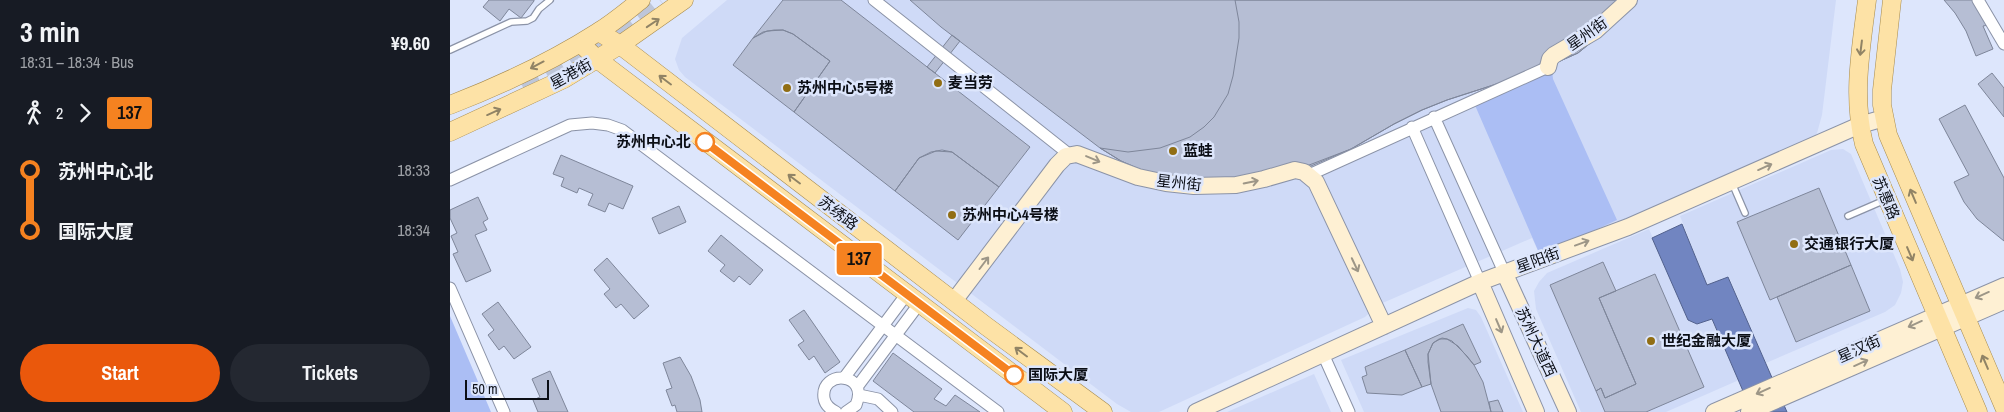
<!DOCTYPE html>
<meta charset="utf-8">
<style>
:root{--surface:#171b24;--page:#242831;--text:#f1f3f6;--muted:#9ea1a6;--accent:#ea580c}
body{margin:0;font-family:"Archivo Narrow","Noto Sans SC",sans-serif;background:var(--page);color:var(--text);height:100vh;display:flex;flex-direction:column;font-size:19px;white-space:nowrap}
*{box-sizing:border-box;margin:0}
p{font-size:16px;color:var(--muted)}
.icon{flex:none;width:28px;height:28px;fill:none;stroke:currentColor;stroke-width:2;stroke-linecap:round;stroke-linejoin:round}
.map{position:relative;flex:1;overflow:hidden}
.sheet{display:flex;flex-direction:column;background:var(--surface);width:450px}
.sheet>*{flex:none}
.badge{padding:0 10px;border-radius:4px;font-size:18px;line-height:32px}
.scale{position:absolute;left:15px;bottom:12px;width:84px;box-sizing:border-box;padding-left:5px;border:2px solid #0b0e15;border-top:0;font-size:14px;line-height:18px;white-space:nowrap;color:#0b0e15;-webkit-text-stroke:4px #dde6fc;paint-order:stroke}
.map>.badge{position:absolute;translate:-50% -50%;box-shadow:0 0 0 2px #fff}
.legs{display:flex;align-items:center;gap:8px;height:55px;padding:0 20px;font-size:16px}
.legs p{margin-inline-start:auto}
.summary{display:flex;align-items:center;justify-content:space-between;height:85px;padding:0 20px}
h1{font-size:28px;font-weight:800;line-height:38px}
.primary-button{display:flex;gap:10px;margin-top:auto;padding:10px 20px}
.primary-button a{flex:1;height:58px;border-radius:30px;background:var(--accent);color:#fff;font-size:20px;font-weight:800;line-height:58px;text-align:center}
.primary-button a+a{background:var(--page);color:var(--text)}
ul{padding:0 20px;list-style:none}
li{display:flex;align-items:center;gap:18px;height:60px;font-size:19px}
li i{display:grid;place-items:center;width:8px;height:100%;margin:0 6px;background:currentColor}
li i::after{content:'';width:12px;height:12px;margin:-6px;border:4px solid;border-radius:50%;background:var(--surface)}
li p{margin-inline-start:auto}
li:first-child i{background:linear-gradient(#0000 50%,currentColor 0)}
li:last-child i{background:linear-gradient(currentColor 50%,#0000 0)}
main{display:flex;flex:1;min-height:0}
.map>svg:first-child{display:block}
.built{fill:#cfdaf7}
.green{fill:#abbef4}
.water{fill:#7185c1;stroke:#52618d}
.building{fill:#b6bed4;stroke:#7e869a}
.lines{fill:none;stroke-linecap:round;stroke-linejoin:round}
.primary-tunnel{stroke:#bec6d9;stroke-width:18;stroke-dasharray:18 9;stroke-linecap:butt}
.lane-casing{stroke:#8b93a7;stroke-width:8}
.street-casing{stroke:#8b93a7;stroke-width:13}
.secondary-casing{stroke:#8b93a7;stroke-width:18}
.primary-casing{stroke:#a78b4d;stroke-width:19}
.lane{stroke:#fff;stroke-width:5.5}
.street{stroke:#fff;stroke-width:11}
.secondary{stroke:#fef0d3;stroke-width:16}
.primary{stroke:#fde2a6;stroke-width:18}
.oneway{stroke:#908365}
.oneway2{stroke:#9d9687}
.line-1-casing{stroke:#fff;stroke-width:11}
.line-1{stroke:#f58220;stroke-width:8}
.poi-dot{fill:#916e14;stroke:#dde6fc;stroke-width:2}
.stop-1-dot{fill:#fff;stroke:#f58220;stroke-width:2.5}
.labels{text-anchor:middle;stroke-width:5;stroke-linejoin:round;paint-order:stroke}
.street-label{font-size:15px;fill:#0b0e15;stroke:#dde6fc}
.poi-label{font-size:15px;font-weight:bold;fill:#0b0e15;stroke:#dde6fc;text-anchor:start}
.stop-label{font-size:15px;font-weight:bold;fill:#0b0e15;stroke:#dde6fc;text-anchor:end}
</style>
<main>
<section class="sheet">
<div class="summary"><div><h1>3 min</h1><p>18:31 – 18:34 · Bus</p></div><b>¥9.60</b></div>
<div class="legs"><svg class="icon" aria-label="walk" viewBox="0 0 24 24"><circle cx="13" cy="4" r="2"/><path d="M13 8l-2 6 4 7M11 14l-3 7M7 12l3-4h3l4 4"/></svg>2<svg class="icon" aria-label="forward" viewBox="0 0 24 24"><path d="M9 5l7 7-7 7"/></svg><b class="badge" style="background:#f58220;color:#111">137</b></div>
<ul>
<li><i style="color:#f58220"></i><b>苏州中心北</b><p>18:33</p></li>
<li><i style="color:#f58220"></i><b>国际大厦</b><p>18:34</p></li>
</ul>
<div class="primary-button"><a>Start</a><a>Tickets</a></div>
</section>
<div class="map">
<svg width="1554" height="412" viewBox="0 0 1554 412">
<rect width="100%" height="100%" fill="#dde6fc"/>
<path class="built" d="M277,0H1386L1372,115L1367,133L1362,142L1171,231L1167,221L1090,255L1082,238L928,305L915,317L709,412H681L667,404L235,77L229,70L225,59L232,38Z
M1393,149L1401,154L1450,269L1453,282L1451,293L1445,305L1435,312L1316,363L1279,277L1257,285L1230,216L1381,150Z
M1199,229L1238,320L1261,319L1289,380L1216,412H1131L1086,309L1084,291L1089,282L1097,273Z
M1018,308L1026,310L1031,317L1073,412H914L891,360Z
M864,374L881,412H777Z"/>
<path class="green" d="M1108,62L1102,70L1103,79L1167,220L1090,255L1024,103Z
M0,316L41,412H0Z"/>
<path class="water" d="M1232,224L1257,285L1278,277L1337,412H1302L1262,319L1247,324L1238,320L1202,238Z"/>
<path class="building" d="M39,0H84V1L71,18L59,9L50,21L33,7Z
M333,0H391L580,147L549,187L502,152L492,150L481,152L469,158L445,191L344,112L380,61L343,34L333,30L317,31L303,38Z
M460,0H1181L1154,32L1128,53L1090,70L997,100L972,110L944,124L901,149L861,166L833,175L796,184L698,173L671,161L650,148L491,27Z
M785,0H1181L1154,32L1128,53L1090,70L997,100L972,110L944,124L901,149L833,175L796,184L698,173L671,161L650,148L678,152L710,148L740,137L754,127L764,117L778,94L783,76L789,38V22Z
M1494,0H1524L1539,25L1533,26L1543,49L1526,56L1516,31L1505,13Z
M324,30H333L343,34L380,61L344,112L283,65L303,38L313,32Z
M502,35L510,41L485,73L477,67Z
M1542,73L1554,88V117L1528,84Z
M1515,105L1554,178V241L1527,219L1514,202L1504,182L1519,175L1489,119Z
M486,151L502,152L549,187L508,240L445,191L469,158Z
M111,155L183,186L173,209L159,203L155,212L138,205L143,194L129,188L127,193L111,186L114,178L103,174Z
M1369,188L1401,265L1320,300L1287,222Z
M28,197L38,219L33,222L37,230L25,235L41,271L16,282L3,254L8,252L1,236L7,233L0,218V210Z
M229,206L236,222L209,234L202,218Z
M271,235L313,270L300,285L289,276L284,282L270,271L275,265L258,251Z
M157,258L199,306L184,319L171,304L166,308L154,294L160,289L144,270Z
M1153,262L1166,291L1149,298L1186,384L1155,398L1151,388L1146,391L1100,285Z
M1401,265L1420,311L1346,342L1327,297Z
M1205,274L1254,387L1196,412H1155L1146,391L1151,388L1155,398L1186,384L1149,298Z
M48,302L81,347L64,359L54,346L49,350L38,335L44,330L32,314Z
M354,310L390,362L375,373L364,356L359,360L348,345L354,341L339,320Z
M1013,324L1031,362L1024,365L1017,356L1002,341L997,339H989L983,343L978,354L981,384L972,387L955,350Z
M992,338L997,339L1008,346L1024,365L1033,382L1041,412H991L981,384L978,362V354L983,343Z
M955,350L972,387L952,395L917,393L912,377L917,375L915,367Z
M443,353L492,389L484,399L496,406L505,395L530,412H464L423,381Z
M230,357L241,376L250,400L252,412H227L225,405L222,406L216,390L222,388L213,363Z
M100,371L118,412H88L83,400L90,397L82,379Z
M1048,400L1053,412H1041L1039,402Z"/>
<g class="lines">
<path class="primary-tunnel" d="M71,83C120,61 169,35 210,0"/>
<defs>
<path id="lane" d="M0,50L61,22L77,21L83,18L89,9L100,0
M1282,183L1295,213
M1398,216L1435,200"/>
<path id="street" d="M424,0L620,155
M1528,0L1554,44
M984,117L1054,272
M962,127L1030,282
M859,175L1098,67
M0,180L120,125L142,123L158,125L172,130L548,412
M0,288L54,412
M873,354L899,412
M394,378L456,295
M407,387L469,304
M409,395L428,399L442,412
M386,412C380,409 375,405 374,398C370,369 420,372 406,405L396,412"/>
<path id="secondary" d="M1098,67L1100,59L1104,55L1145,31L1179,0
M1054,272L1118,412
M1030,282L1086,412
M504,301L607,165L616,156L627,154L688,177L716,183L744,186L786,185L814,179L845,170L854,172L866,182L934,326
M746,412L1030,282L1178,227L1410,125L1434,118
M1264,412L1554,286
M1299,412L1554,301"/>
<path id="primary" d="M1417,0C1411,49 1402,96 1414,144L1528,412
M1442,0L1432,90V105L1438,135L1554,407
M149,32L170,45L536,326L653,412
M130,43L147,59L613,412
M0,105C49,86 104,60 148,32C163,23 177,11 191,0
M0,132L114,79L170,45L234,0"/>
</defs>
<use href="#lane" class="lane-casing"/>
<use href="#street" class="street-casing"/>
<use href="#secondary" class="secondary-casing"/>
<use href="#primary" class="primary-casing"/>
<use href="#lane" class="lane"/>
<use href="#street" class="street"/>
<use href="#secondary" class="secondary"/>
<use href="#primary" class="primary"/>
</g>
<defs><path id="oneway-shaft" d="M-6 0H5M1.5-3L5.5 0L1.5 3" fill="none" stroke-width="1.6" stroke-linecap="round" stroke-linejoin="round" transform="scale(1.25)"/></defs>
<g class="oneway">
<use href="#oneway-shaft" transform="translate(203 23) rotate(-34)"/>
<use href="#oneway-shaft" transform="translate(1411 48) rotate(97)"/>
<use href="#oneway-shaft" transform="translate(87 65) rotate(152)"/>
<use href="#oneway-shaft" transform="translate(215 80) rotate(-143)"/>
<use href="#oneway-shaft" transform="translate(44 112) rotate(-24)"/>
<use href="#oneway-shaft" transform="translate(344 179) rotate(-143)"/>
<use href="#oneway-shaft" transform="translate(1463 196) rotate(-113)"/>
<use href="#oneway-shaft" transform="translate(1460 254) rotate(67)"/>
<use href="#oneway-shaft" transform="translate(571 352) rotate(-143)"/>
<use href="#oneway-shaft" transform="translate(1535 362) rotate(-113)"/>
</g>
<g class="oneway2">
<use href="#oneway-shaft" transform="translate(643 159) rotate(23)"/>
<use href="#oneway-shaft" transform="translate(1315 167) rotate(-24)"/>
<use href="#oneway-shaft" transform="translate(801 182) rotate(-11)"/>
<use href="#oneway-shaft" transform="translate(1132 243) rotate(-20)"/>
<use href="#oneway-shaft" transform="translate(534 263) rotate(-53)"/>
<use href="#oneway-shaft" transform="translate(905 265) rotate(65)"/>
<use href="#oneway-shaft" transform="translate(1532 295) rotate(156)"/>
<use href="#oneway-shaft" transform="translate(1465 324) rotate(156)"/>
<use href="#oneway-shaft" transform="translate(1049 326) rotate(67)"/>
<use href="#oneway-shaft" transform="translate(1411 363) rotate(-24)"/>
<use href="#oneway-shaft" transform="translate(1313 391) rotate(156)"/>
</g>
<g class="lines">
<defs>
<path id="line-1" d="M255,142L564,375"/>
</defs>
<use href="#line-1" class="line-1-casing"/>
<use href="#line-1" class="line-1"/>
</g>
<g class="poi-dot">
<circle cx="488" cy="83" r="5"/>
<circle cx="337" cy="88" r="5"/>
<circle cx="723" cy="151" r="5"/>
<circle cx="502" cy="215" r="5"/>
<circle cx="1344" cy="244" r="5"/>
<circle cx="1201" cy="341" r="5"/>
</g>
<g class="stop-1-dot">
<circle cx="255" cy="142" r="9"/>
<circle cx="564" cy="375" r="9"/>
</g>
<g class="labels">
<g class="street-label">
<text transform="translate(1137 34) rotate(-35)" y="5">星州街</text>
<text transform="translate(121 74) rotate(-29)" y="5">星港街</text>
<text transform="translate(729 183) rotate(6)" y="5">星州街</text>
<text transform="translate(1436 198) rotate(67)" y="5">苏惠路</text>
<text transform="translate(388 213) rotate(37)" y="5">苏绣路</text>
<text transform="translate(1088 260) rotate(-20)" y="5">星阳街</text>
<text transform="translate(1086 342) rotate(65)" y="5">苏州大道西</text>
<text transform="translate(1409 349) rotate(-24)" y="5">星汉街</text>
</g>
<g class="poi-label">
<text x="498" y="88">麦当劳</text>
<text x="347" y="93">苏州中心5号楼</text>
<text x="733" y="156">蓝蛙</text>
<text x="512" y="220">苏州中心4号楼</text>
<text x="1354" y="249">交通银行大厦</text>
<text x="1211" y="346">世纪金融大厦</text>
</g>
<g class="stop-label">
<text x="241" y="147">苏州中心北</text>
<text x="578" y="380" text-anchor="start">国际大厦</text>
</g>
</g>
</svg>
<div class="scale">50 m</div>
<b class="badge" style="left:409px;top:259px;background:#f58220;color:#111">137</b>
</div>
</main>
